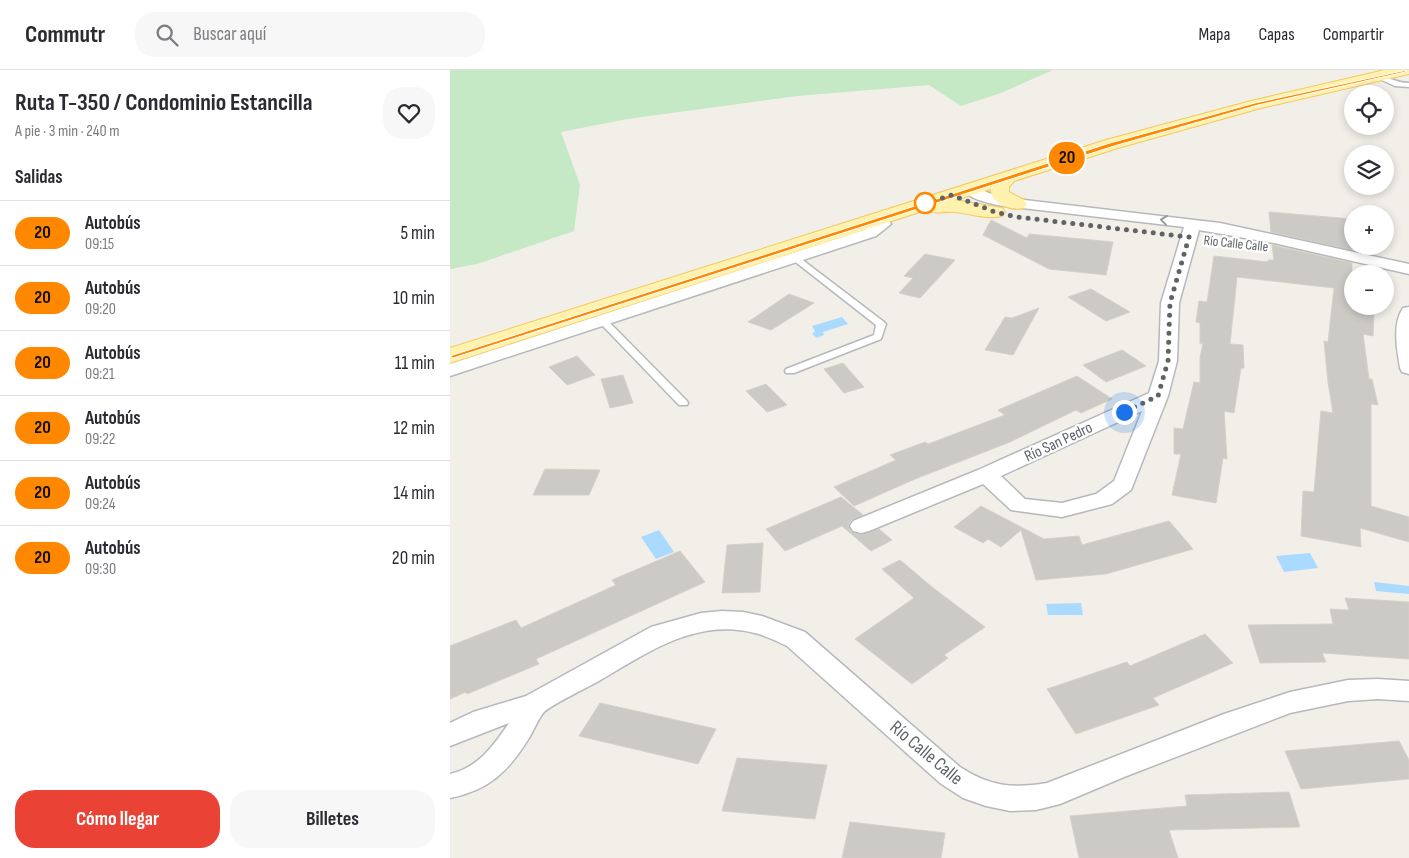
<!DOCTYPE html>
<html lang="es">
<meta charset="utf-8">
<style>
:root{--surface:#fff;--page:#f7f7f7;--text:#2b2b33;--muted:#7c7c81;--line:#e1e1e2;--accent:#ea4335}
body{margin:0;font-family:"Sofia Sans Condensed",sans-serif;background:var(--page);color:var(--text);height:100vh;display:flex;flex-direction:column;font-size:19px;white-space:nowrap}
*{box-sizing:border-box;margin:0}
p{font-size:16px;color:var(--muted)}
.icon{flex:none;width:28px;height:28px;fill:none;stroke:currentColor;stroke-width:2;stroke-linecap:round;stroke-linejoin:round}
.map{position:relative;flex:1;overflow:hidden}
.details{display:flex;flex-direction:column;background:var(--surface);width:450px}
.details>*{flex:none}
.badge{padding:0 10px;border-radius:16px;font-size:18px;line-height:32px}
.buttons{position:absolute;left:894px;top:15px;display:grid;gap:10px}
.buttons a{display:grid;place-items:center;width:50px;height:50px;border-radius:50%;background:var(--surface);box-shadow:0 2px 8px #0003;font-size:25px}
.you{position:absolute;width:25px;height:25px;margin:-12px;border:4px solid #fff;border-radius:50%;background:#1a73e8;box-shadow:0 0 0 8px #1a73e833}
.map>.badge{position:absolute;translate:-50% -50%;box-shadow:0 0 0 2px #fff}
h2{padding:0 15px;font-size:19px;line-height:45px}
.round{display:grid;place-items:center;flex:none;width:52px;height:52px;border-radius:20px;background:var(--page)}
.overview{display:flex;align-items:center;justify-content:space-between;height:85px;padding:0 15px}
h1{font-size:24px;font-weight:700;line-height:38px}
.primary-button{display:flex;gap:10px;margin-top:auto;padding:10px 15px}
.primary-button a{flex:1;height:58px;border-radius:20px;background:var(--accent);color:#fff;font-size:20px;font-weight:700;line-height:58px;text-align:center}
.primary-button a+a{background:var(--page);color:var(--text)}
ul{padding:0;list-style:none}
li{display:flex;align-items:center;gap:15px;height:65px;padding:0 15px;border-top:1px solid var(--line)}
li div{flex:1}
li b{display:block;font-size:19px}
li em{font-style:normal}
li .badge{min-width:55px;font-weight:700;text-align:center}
header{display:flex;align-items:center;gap:30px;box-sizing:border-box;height:70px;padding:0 25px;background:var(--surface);border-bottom:1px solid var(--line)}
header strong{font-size:24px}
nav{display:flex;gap:28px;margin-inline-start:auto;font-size:18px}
.search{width:350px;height:45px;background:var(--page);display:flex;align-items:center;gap:12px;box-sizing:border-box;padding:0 18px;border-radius:20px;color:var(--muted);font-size:19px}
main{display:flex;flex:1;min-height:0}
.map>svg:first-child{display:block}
.green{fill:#c5e8c5}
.water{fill:#aadaff}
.building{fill:#cccac5;stroke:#d6d1c6}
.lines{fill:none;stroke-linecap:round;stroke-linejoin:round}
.lane-casing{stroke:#b5b8bc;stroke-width:3}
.street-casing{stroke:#b5b8bc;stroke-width:3}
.primary-casing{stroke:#f2c960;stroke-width:2}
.lane{fill:#fff;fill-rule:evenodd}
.street{fill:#fff;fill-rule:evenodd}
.primary{fill:#fff2af;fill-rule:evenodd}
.oneway{stroke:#979a9d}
.line{fill:#f80;stroke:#fff}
.walk{stroke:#5f6368;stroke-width:5;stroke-dasharray:0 9}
.stop-dot{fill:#fff;stroke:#f80;stroke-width:2.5}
.labels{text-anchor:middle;stroke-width:4.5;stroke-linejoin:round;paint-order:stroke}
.far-street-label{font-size:14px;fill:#5f6368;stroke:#fff}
.street-label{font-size:16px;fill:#5f6368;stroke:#fff}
.near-street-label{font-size:19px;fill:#5f6368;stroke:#fff}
</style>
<header>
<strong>Commutr</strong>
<div class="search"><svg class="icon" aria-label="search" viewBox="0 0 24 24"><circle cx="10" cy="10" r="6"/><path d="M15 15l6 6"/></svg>Buscar aquí</div>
<nav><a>Mapa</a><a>Capas</a><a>Compartir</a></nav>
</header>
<main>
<section class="details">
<div class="overview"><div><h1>Ruta T-350 / Condominio Estancilla</h1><p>A pie · 3 min · 240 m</p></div><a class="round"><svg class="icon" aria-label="heart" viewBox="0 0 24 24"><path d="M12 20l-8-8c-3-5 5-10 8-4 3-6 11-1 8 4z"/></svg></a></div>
<h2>Salidas</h2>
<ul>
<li><span class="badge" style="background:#f80;color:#111">20</span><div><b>Autobús</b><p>09:15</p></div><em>5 min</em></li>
<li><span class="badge" style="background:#f80;color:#111">20</span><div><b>Autobús</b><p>09:20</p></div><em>10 min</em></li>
<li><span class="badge" style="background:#f80;color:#111">20</span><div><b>Autobús</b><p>09:21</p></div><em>11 min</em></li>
<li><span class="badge" style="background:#f80;color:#111">20</span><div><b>Autobús</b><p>09:22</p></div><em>12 min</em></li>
<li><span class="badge" style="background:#f80;color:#111">20</span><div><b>Autobús</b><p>09:24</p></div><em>14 min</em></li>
<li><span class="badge" style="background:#f80;color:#111">20</span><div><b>Autobús</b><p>09:30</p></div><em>20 min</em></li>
</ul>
<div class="primary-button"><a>Cómo llegar</a><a>Billetes</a></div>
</section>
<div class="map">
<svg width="959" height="788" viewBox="0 0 959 788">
<rect width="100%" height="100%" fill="#f1efe8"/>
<path class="green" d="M0,0H603L551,23L511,36L479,15L347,26L177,49L111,62L130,115L124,161L27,194L0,199Z"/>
<path class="water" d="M392,247L398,254L373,262L374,265L367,268L362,264L365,261L362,256Z
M209,460L224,482L206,489L191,467Z
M860,483L868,498L834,502L826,486Z
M924,512L959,516V524L926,521Z
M631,533L633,545H598L596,534Z"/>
<path class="building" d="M819,142L902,149V180L821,162Z
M541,150L577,168L579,164L663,172L656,205L599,199L533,165Z
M822,175L902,193V240L924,243L923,266L913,264L919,309H922L928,335L921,334V436L959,447V472L910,458L911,477L851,466L853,421L864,422L871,341L883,343L878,312L874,271L878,272L884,218L787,207L780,274L793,275L794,298H791L784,343L774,341L777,389L773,388L766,433L722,425L731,384H724V358L733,359L744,312L750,313V288L753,273L750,274V253L746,252L749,231L757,232L764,186L818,192V190H824Z
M475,184L505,190L470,228L449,223L463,208L454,206Z
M641,219L680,242L656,251L618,227Z
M339,224L364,233L321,260L298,252Z
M589,238L563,285L535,280L555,247L562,248Z
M672,280L696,296L656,312L633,295Z
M127,286L145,305L117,315L99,297Z
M393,293L414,317L394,323L374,299Z
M173,305L183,333L160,338L151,309Z
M627,306L662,329L631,343L626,340L560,372L465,409L404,436L384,417L446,390L440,385L475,372L478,374L555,345L548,340Z
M316,314L337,335L317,342L296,321Z
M95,399L150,400L139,425H83Z
M391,427L413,445L401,450L398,455L401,462L411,465L429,459L442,470L421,481L392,456L335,481L316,459Z
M531,436L594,469L629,466L632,475L719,451L743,479L656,504L586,510L571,460L551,477L538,469L533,473L504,457Z
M313,473L310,522L272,523L277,475Z
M230,481L255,512L86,589L89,594L17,624L16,622L0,629V576L66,550L71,558L166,515L162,510Z
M450,490L482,517L535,557L494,585L498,588L462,614L405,569L464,528L432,499Z
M895,528L959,532V589L872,583L876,592L810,593L798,555L883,554L880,539L899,540Z
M755,564L783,593L703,628L709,635L626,664L597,619L677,592L680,596Z
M150,633L266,659L248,694L129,666Z
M949,671L959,690V709L851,719L835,681Z
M287,688L377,695L365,749L272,741Z
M839,722L850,757L719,760L728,788H629L620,746L737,736L735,725Z
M400,752L495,763L491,788H392Z"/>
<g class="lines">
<defs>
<path id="lane" d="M925,5C936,5 945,13 959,13V17L945,16L925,7Z
M346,185L434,252L436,254L431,269L344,303H336L335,301L336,299L424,265L426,255L343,190L342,188Z
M153,248L156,249L237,331L238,333L237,335H229L150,253V249Z"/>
<path id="street" d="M519,115L549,127L770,153L959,194V204L824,173L749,160L729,233L727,291L718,326L681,420L662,434L612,447L561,440L533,414L419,461L411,463L403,461L400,456L403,451L528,400L699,323L709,291L711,233L734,157L547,135C535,132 520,129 512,119L514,116ZM692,341L664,411L646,424L612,433L575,429L551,406Z
M430,143L435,145L441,154L426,166L0,306V294L414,160L425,153L422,148L425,145Z
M959,237V304L952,302L950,298C947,280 942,254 953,238Z
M272,541L293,542L312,546L355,562L510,697C539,716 562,719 597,713L774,644L840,622L898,610L928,609L959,611V631L928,629L898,631L840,643L674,707L610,734L586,740L560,741L536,736L513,728L490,713L337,576C327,571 316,566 305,563C246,547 195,584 147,612C136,618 101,635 94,642C88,649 84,660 79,668C58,702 39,720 0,728V704C28,698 44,675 59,653L0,676V653L23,642L76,626L201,557L251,543Z"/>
<path id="primary" d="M935,0H959V4L811,38L668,78L564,111L559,117V122L574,130L577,134L574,138C562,141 540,134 541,119L505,130L552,138L555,142L552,146C536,150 520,143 504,142C494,141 485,145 476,140L0,293V278L656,70L801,31Z"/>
</defs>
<use href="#lane" class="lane-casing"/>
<use href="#street" class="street-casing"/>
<use href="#primary" class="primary-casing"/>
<use href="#lane" class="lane"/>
<use href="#street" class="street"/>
<use href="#primary" class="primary"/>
</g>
<defs><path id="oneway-chevron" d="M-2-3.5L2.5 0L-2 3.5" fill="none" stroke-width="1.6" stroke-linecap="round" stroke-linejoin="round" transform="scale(1.25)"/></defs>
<use class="oneway" href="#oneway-chevron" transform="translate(714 150) rotate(-173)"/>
<path class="line" d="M955,2L808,35L664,76L3,288L0,286L660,73L805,33L957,0Z"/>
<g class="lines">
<path class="walk" d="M475,133L471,135L502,125L545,142L567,147L739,167L720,233L718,291L708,326L674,342"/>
</g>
<circle class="stop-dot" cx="475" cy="133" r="10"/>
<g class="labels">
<g class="far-street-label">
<text transform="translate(786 173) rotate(6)" y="5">Río Calle Calle</text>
</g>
<g class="street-label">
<text transform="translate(608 371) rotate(-25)" y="6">Río San Pedro</text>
</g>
<g class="near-street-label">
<text transform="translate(477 682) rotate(40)" y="7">Río Calle Calle</text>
</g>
</g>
</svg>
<div class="buttons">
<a><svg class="icon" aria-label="locate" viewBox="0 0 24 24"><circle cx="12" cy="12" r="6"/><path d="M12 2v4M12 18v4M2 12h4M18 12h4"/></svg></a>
<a><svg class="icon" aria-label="layers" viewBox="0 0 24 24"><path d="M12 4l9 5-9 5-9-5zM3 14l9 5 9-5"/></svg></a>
<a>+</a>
<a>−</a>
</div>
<div class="you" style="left:674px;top:342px"></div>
<b class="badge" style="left:617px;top:88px;background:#f80;color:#111">20</b>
</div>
</main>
